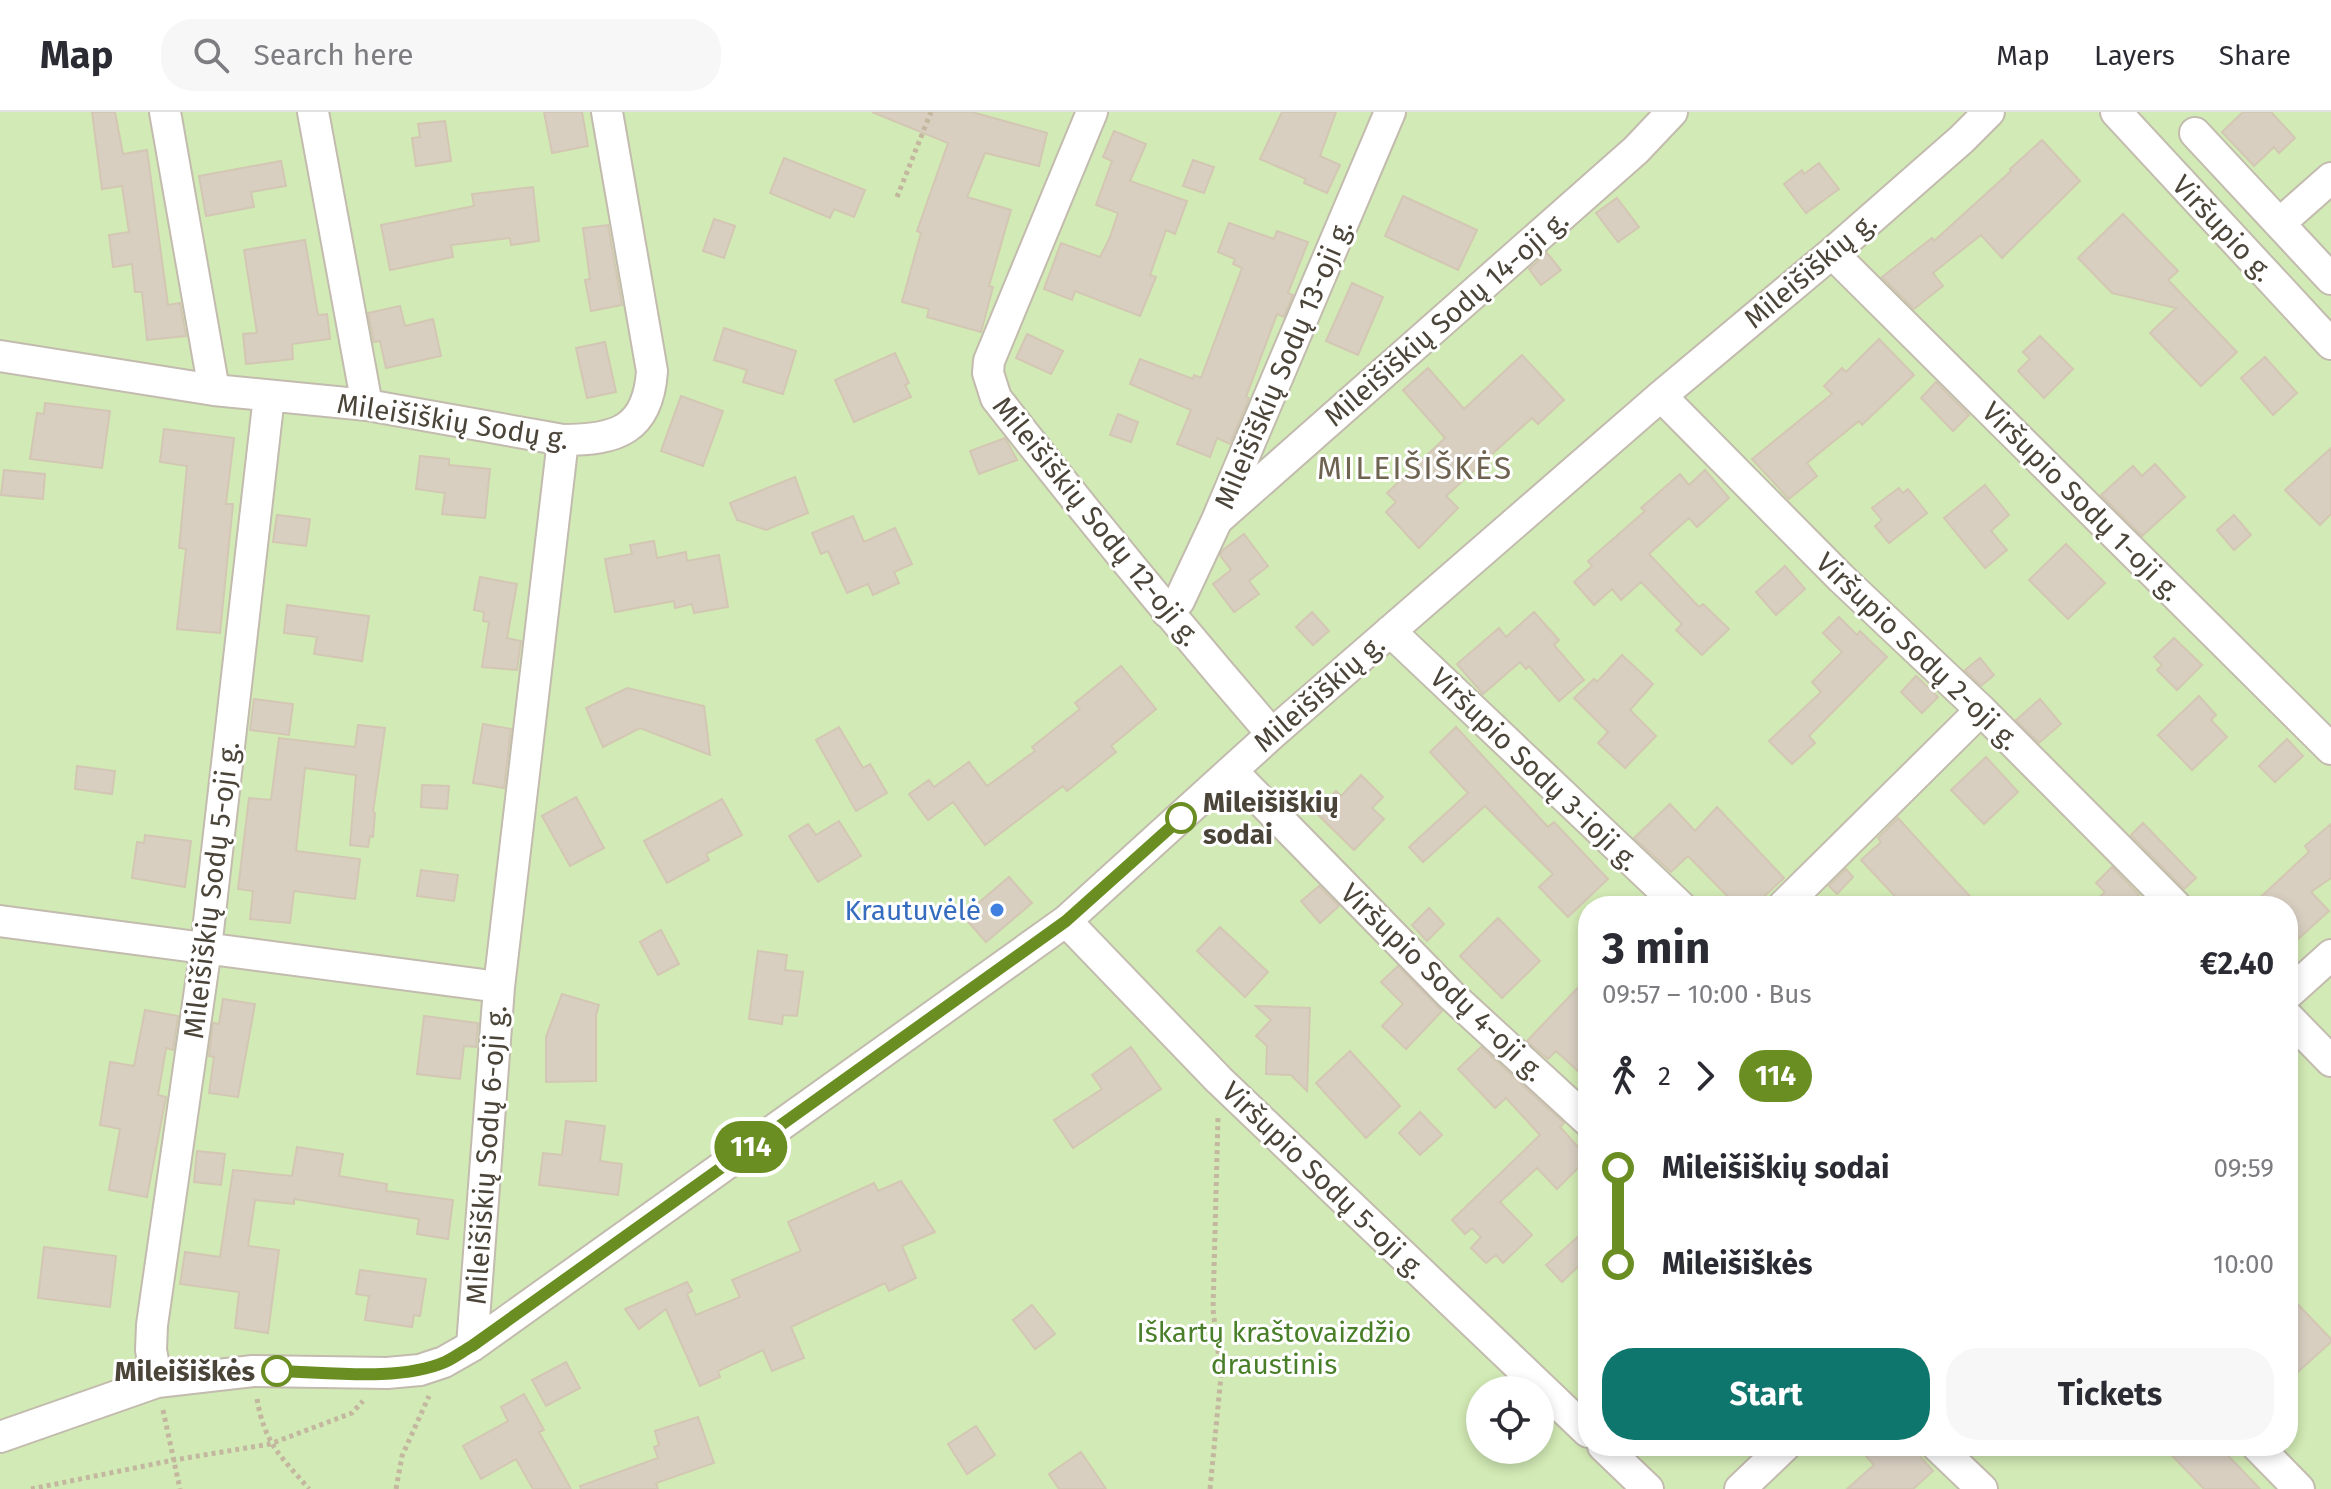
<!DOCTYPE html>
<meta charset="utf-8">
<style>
:root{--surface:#fff;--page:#f7f7f7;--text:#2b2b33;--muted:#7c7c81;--line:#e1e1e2;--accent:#0f766e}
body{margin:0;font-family:"Fira Sans",sans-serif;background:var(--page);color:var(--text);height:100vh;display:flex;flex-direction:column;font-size:30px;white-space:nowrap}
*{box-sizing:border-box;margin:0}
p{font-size:26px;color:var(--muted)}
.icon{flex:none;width:44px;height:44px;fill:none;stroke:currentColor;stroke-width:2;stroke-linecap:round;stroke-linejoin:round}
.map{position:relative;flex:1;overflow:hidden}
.side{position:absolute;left:1578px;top:784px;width:720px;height:560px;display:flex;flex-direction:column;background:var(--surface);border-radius:32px;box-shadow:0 4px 12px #0003}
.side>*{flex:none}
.badge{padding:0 16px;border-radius:26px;font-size:28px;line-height:52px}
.tools{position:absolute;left:1466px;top:1264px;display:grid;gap:16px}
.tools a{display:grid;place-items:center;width:88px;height:88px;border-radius:50%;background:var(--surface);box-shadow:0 4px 12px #0003;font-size:40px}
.map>.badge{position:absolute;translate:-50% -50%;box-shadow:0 0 0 4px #fff}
.legs{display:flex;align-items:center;gap:12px;height:88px;padding:0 24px;font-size:26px}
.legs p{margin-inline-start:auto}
.overview{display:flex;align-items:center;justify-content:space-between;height:136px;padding:0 24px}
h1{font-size:44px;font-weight:700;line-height:60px}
.action{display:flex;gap:16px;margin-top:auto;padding:16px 24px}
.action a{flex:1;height:92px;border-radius:32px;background:var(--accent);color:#fff;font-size:32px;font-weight:700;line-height:92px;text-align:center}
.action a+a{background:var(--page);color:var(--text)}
ul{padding:0 24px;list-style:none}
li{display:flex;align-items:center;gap:28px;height:96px;font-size:30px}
li i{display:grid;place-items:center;width:12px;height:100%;margin:0 10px;background:currentColor}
li i::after{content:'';width:20px;height:20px;margin:-10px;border:6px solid;border-radius:50%;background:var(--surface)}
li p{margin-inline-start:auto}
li:first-child i{background:linear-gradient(#0000 50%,currentColor 0)}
li:last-child i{background:linear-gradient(currentColor 50%,#0000 0)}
header{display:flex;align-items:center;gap:48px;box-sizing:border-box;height:112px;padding:0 40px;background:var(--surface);border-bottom:2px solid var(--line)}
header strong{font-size:38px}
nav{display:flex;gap:44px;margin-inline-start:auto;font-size:28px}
.search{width:560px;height:72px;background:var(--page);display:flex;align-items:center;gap:20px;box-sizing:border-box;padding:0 28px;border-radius:32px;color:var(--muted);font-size:30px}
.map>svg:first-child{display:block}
.green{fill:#d2eab5;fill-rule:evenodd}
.building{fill:#d8cfc1;stroke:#d3c7b4;stroke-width:2}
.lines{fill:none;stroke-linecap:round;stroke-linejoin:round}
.minor-casing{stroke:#c2bbae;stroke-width:34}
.path{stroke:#c4b79f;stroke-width:5;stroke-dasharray:4 4;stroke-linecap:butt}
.minor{stroke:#fff;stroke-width:30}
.line-1-casing{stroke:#fff;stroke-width:18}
.line-1{stroke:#6b8e23;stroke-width:12}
.stop-1-dot{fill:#fff;stroke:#6b8e23;stroke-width:4}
.shop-dot{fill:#3f7fe0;stroke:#fff;stroke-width:3}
.labels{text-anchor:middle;stroke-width:6;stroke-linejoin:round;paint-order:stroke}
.street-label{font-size:28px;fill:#4b4439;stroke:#fff}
.stop-label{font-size:28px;font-weight:bold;fill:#4b4439;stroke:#fff;text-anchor:start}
.shop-label{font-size:28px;fill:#366cbe;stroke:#fff;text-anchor:end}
.park-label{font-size:28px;fill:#4a7f2a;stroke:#fff}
.quarter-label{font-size:32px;letter-spacing:2px;fill:#6e6250;stroke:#fff}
</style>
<header>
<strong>Map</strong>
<div class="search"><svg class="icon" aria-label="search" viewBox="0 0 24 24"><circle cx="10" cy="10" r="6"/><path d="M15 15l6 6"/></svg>Search here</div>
<nav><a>Map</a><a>Layers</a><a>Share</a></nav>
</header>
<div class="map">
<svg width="2331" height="1377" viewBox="0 0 2331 1377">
<rect width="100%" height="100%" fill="#f6f3ec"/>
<path class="green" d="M0,0H2331V1377H0ZM1588,794H2288V1334H1588ZM1480,1278H1540V1338H1480Z"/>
<path class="building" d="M92,0H115L123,42L147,38L168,193L180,191L186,224L147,228L142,180H135L132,152L113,155L109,123L129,120L122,74L102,77Z
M544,0H582L588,34L552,41Z
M872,0H972L1047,21L1039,54L985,41L967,85L1011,98L989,174L993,175L981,220L927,205L929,197L902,190L921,121L917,119L948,31Z
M1282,0H1336L1320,44L1340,53L1327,81L1304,71L1306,67L1260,47Z
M2243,0H2271L2295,26L2279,41L2274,35L2254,54L2222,20Z
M445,9L451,49L416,54L412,26L420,25L418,12Z
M1114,19L1146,32L1130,69L1187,89L1175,122L1166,118L1150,163L1156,165L1140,204L1075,179L1072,188L1044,177L1061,131L1100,145L1110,125L1118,101L1096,93L1112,49L1103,45Z
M2042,28L2080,69L2002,146L1981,123L1933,161L1943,174L1914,197L1882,165L1932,126L1934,129L2011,59L2010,57Z
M784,46L865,78L854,105L834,97L830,106L770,81Z
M1193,48L1214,55L1204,81L1183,74Z
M281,49L286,74L251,80L254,95L206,104L199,64Z
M1819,51L1839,77L1806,101L1784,72L1802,58L1804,62Z
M533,75L539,129L511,133L510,126L451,133L453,145L390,158L381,113L474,94L472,82Z
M1403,84L1477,118L1458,158L1385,124Z
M1617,86L1639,115L1618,130L1596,101Z
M2123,102L2178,159L2168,168L2237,240L2201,274L2150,221L2176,196L2112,181L2078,146Z
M714,107L735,114L724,146L703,139Z
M1229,111L1274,127L1277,119L1308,130L1288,181L1293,183L1284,205L1277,202L1246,285L1249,286L1230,332L1217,326L1210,345L1177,332L1191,298L1130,272L1140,247L1193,267L1194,263L1201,266L1242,156L1233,152L1235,147L1218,140Z
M608,113L622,193L591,199L585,168L590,167L583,116Z
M305,128L318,203L327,202L330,227L292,232L293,247L246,252L243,222L257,221L244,138Z
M1547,141L1561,158L1541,173L1529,157Z
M1352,171L1383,185L1358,243L1326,229Z
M400,194L405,214L433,207L441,244L386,256L380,229L374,230L368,201Z
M724,216L796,239L783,282L743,270L747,258L714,248Z
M1027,222L1063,239L1051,262L1016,246Z
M2040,224L2073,257L2044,286L2018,259L2030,247L2023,240Z
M1879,227L1914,263L1862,313L1859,309L1807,351L1817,364L1789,387L1752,347L1832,282L1824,274L1842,256L1846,260Z
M605,230L616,280L587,286L576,236Z
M895,241L909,271L905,273L911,285L854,310L835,268Z
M1522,243L1564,288L1538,312L1532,306L1446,384L1458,396L1419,436L1386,400L1396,390L1387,381L1445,326L1403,278L1428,256L1464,297Z
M2265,245L2297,281L2273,303L2241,266Z
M1936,270L1969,303L1953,319L1921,286Z
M681,284L723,299L703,354L661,339Z
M45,291L110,299L102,356L30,347L37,301L44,302Z
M1118,302L1138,310L1131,330L1110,323Z
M164,317L234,326L226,392H233L220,521L177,517L186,437L179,436L187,354L160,350Z
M1005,326L1017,348L979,362L970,339Z
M2331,336V402L2320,413L2285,378Z
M420,344L449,347V353L490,357L485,406L442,402L445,381L416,377Z
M2155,352L2185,385L2142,424L2101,383L2133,354L2142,364Z
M4,358L45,362L43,387L1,383Z
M1705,358L1729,386L1697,415L1689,406L1649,442L1699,495L1703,492L1729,517L1702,543L1676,518L1682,512L1641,470L1621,488L1612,477L1594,493L1574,470L1592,454L1588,449L1645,399L1641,396L1680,362L1689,373Z
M795,365L808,401L766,418L737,408L730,391Z
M1985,373L2009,403L1991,419L2007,438L1985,456L1944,406Z
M1899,376L1903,381L1908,377L1927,401L1889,431L1875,414L1882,408L1872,396Z
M277,403L310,407L306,434L273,430Z
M2234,403L2251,423L2234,438L2217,418Z
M853,404L864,430L895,416L912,452L894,460L899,471L873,483L868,472L847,481L828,439L821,442L812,421Z
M1244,422L1268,454L1249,469L1259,482L1234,500L1213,472L1231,458L1220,443L1223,438Z
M654,429L657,446L686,440L687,449L719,443L728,495L694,501L692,492L675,496L674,489L615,500L605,447L632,442L630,433Z
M2066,432L2105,471L2068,507L2029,468Z
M1785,454L1805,477L1776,503L1756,480Z
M480,465L517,472L507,526L521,529L517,558L482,555L489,510L483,509L484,500L474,498Z
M287,493L369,504L362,549L314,542L317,525L284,521Z
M1312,500L1329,519L1313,533L1296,515Z
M1534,500L1559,528L1554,533L1584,568L1559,589L1529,554L1526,557L1520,550L1483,582L1457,552L1499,516L1506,525Z
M1839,505L1857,523L1860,519L1887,545L1809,624L1815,631L1792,652L1769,629L1821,580L1812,570L1842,540L1823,521Z
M2174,526L2202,553L2177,578L2157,558L2162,553L2154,545Z
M1622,543L1653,572L1630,598L1656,624L1625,656L1598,631L1608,620L1574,586L1594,567L1597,570Z
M1980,546L1994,563L1981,574L1965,558Z
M1121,554L1156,597L1111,634L1116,640L1067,679L1063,674L985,733L953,690L928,708L909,682L929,668L934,675L969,650L987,674L1035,639L1032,635L1080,597L1075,591Z
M1916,564L1938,585L1922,601L1901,580Z
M627,576L704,594L710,643L640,616L603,635L586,596Z
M2199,584L2216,603L2211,608L2227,625L2192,658L2158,623Z
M254,587L293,592L289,623L250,618Z
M2040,587L2061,612L2039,631L2016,608Z
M483,612L511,617L504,676L473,671Z
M358,613L385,616L373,700L375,701L373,725L370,724L368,735L350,733L356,663L305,656L296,739L360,747L355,787L294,779L290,811L250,807L253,779L238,777L249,686L271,688L279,626L355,635Z
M839,615L863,656L870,652L887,681L856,699L816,628Z
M1456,615L1548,715L1554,710L1608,767L1568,805L1539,775L1553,762L1485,694L1423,750L1409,735L1468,681L1430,640Z
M2287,627L2303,644L2275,670L2259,654Z
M1986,645L2018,680L1984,712L1951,678Z
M77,654L115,659L112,682L75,677Z
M1361,663L1383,685L1372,696L1384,707L1354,738L1315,700L1336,679L1341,684Z
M422,673L449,674L447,697L421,695Z
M576,685L604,736L570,754L542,704Z
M722,687L742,723L706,742L709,748L667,771L644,729Z
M1670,692L1695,719L1717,695L1784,766L1754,794H1737L1688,744L1671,760L1634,726Z
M1898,706L1928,739L1979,794H1904L1861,748L1881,730L1878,726Z
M839,709L861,744L818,770L789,724L808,712L816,723Z
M2143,711L2196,766L2184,777L2131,723Z
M2331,712V766L2311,780L2329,799L2298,827L2288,816V794H2251L2309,740L2305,734Z
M145,723L191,729L185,775L132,766L137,730L144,731Z
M2112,755L2139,783L2127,794H2090L2105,780L2096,771Z
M1846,757L1853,765L1837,782L1829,774Z
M421,758L458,763L454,789L417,784Z
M1009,765L1032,791L986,830L963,804Z
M1319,774L1339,794L1320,811L1301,789Z
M1429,796L1444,812L1427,829L1412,813Z
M1498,806L1540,849L1502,886L1460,844Z
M1220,815L1268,860L1245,885L1197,839Z
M661,818L679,852L658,863L640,830Z
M758,839L787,843L785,858L803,860L797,904L783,903L782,912L749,907Z
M1398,854L1442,899L1406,937L1382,914L1403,892L1381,870Z
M1588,865V949L1578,959L1556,939L1548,947L1527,929Z
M562,882L599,893L596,903V969L546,970V925Z
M223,887L255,892L238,985L209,981L214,945L209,944L213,911L219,912Z
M1256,894L1310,896L1307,979L1291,963L1266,962L1267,934L1256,924L1271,908Z
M145,898L178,904L173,938L166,936L158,983L166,985L147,1085L109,1078L120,1017L100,1013L110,950L134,954Z
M424,904L478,911L476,935L464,934L460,967L417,962Z
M1131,935L1161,977L1073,1036L1054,1008L1102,977L1092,963Z
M1481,935L1564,1011L1560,1015L1588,1046L1557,1077L1537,1056L1500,1090L1532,1123L1503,1151L1496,1143L1486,1151L1471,1136L1481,1125L1472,1116L1465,1122L1452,1108L1540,1023L1506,986L1495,996L1458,957Z
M1350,939L1400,994L1366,1026L1316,971Z
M1420,1000L1442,1023L1420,1043L1399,1021Z
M566,1009L605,1014L600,1049L622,1052L618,1083L539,1073L543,1041L562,1043Z
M297,1035L343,1042L339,1064L387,1072L386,1079L453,1088L448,1127L417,1122L419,1107L294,1087V1092L255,1088L248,1134L279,1138L268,1221L235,1216L239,1180L180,1172L185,1140L220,1145L233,1058L292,1064Z
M197,1039L225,1042L221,1073L194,1070Z
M901,1069L935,1120L902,1134L916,1166L889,1179L885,1171L791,1215L804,1246L772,1259L763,1238L718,1259L720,1265L700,1274L666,1197L639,1217L625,1197L687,1170L692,1179L687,1182L696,1203L740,1185L732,1168L801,1139L788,1110L874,1071L878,1079Z
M1588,1116V1145L1562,1170L1546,1153Z
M44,1135L116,1144L110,1195L38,1186Z
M360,1158L426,1167L420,1204L414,1203L412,1215L365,1208L369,1184L356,1182Z
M2288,1182L2331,1227V1230L2288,1269Z
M1032,1193L1055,1222L1035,1237L1013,1208Z
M566,1250L580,1276L546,1294L532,1268Z
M524,1282L544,1318L539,1320L571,1377H533L516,1347L481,1367L463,1334L508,1309L501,1295Z
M698,1305L714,1351L656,1371L658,1377H581L580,1374L658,1346L654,1335L659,1333L655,1319Z
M976,1314L995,1343L967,1362L948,1332Z
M1857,1334H1911L1933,1359L1913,1377H1847L1874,1353Z
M2163,1334H2219L2260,1377H2204Z
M1081,1340L1106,1377H1059L1049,1362Z"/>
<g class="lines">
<defs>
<path id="minor" d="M165,0L214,278
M313,0L367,293
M1092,0L989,249L988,261L996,286C1085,400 1177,512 1272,622
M2116,0L2331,232
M2195,21L2331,167
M2280,111L2331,66
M1832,141L2331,637
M0,244L214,278L367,293L563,328C617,328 648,318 652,259L607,0
M1661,284L1841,466L1981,598L2176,794
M1217,408L1636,38L1672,0
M1167,500L1179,489L1217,408L1390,0
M1390,519L1680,794
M1232,659L1451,883L1588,1009
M1783,794L1981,598
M0,809L499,875L472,1234
M1066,809L1219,968L1588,1320
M499,875L563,328
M2288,882L2331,843
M2288,905L2331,949
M157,1270L151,1238L152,1213L206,836L269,284
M0,1325L157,1270L253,1259L387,1261L420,1258L444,1250L472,1234L1066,809L1272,622L1661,284L1832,141L1962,27L1989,0
M1603,1334L1648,1377
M1937,1334L1982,1377
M2257,1334L2299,1377
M1740,1377L1785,1334"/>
</defs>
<use href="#minor" class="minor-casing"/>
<path class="path" d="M897,85L931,0
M257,1287C265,1333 281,1344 309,1377
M163,1298L180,1377
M31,1377L174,1348L270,1332L352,1301L363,1289
M396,1377L402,1344L429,1284
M1210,1377L1221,1264L1213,1197L1218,1005"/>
<use href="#minor" class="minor"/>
</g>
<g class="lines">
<defs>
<path id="line-1" d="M277,1259C327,1260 399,1270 445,1250C454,1246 463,1239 472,1234L1066,809L1181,706"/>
</defs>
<use href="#line-1" class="line-1-casing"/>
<use href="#line-1" class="line-1"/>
</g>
<g class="stop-1-dot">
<circle cx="1181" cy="706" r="14"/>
<circle cx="277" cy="1259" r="14"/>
</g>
<circle class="shop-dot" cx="997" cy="798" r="8"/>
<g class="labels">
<g class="street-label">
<text transform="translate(2223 116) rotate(47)" y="10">Viršupio g.</text>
<text transform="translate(1810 158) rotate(-40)" y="10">Mileišiškių g.</text>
<text transform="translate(1446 206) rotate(-41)" y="10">Mileišiškių Sodų 14-oji g.</text>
<text transform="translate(1283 252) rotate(-67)" y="10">Mileišiškių Sodų 13-oji g.</text>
<text transform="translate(453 309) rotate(9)" y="10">Mileišiškių Sodų g.</text>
<text transform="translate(2082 389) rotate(45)" y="10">Viršupio Sodų 1-oji g.</text>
<text transform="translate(1097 409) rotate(51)" y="10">Mileišiškių Sodų 12-oji g.</text>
<text transform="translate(1918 539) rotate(44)" y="10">Viršupio Sodų 2-oji g.</text>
<text transform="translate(1319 581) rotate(-41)" y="10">Mileišiškių g.</text>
<text transform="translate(1535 657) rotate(44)" y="10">Viršupio Sodų 3-ioji g.</text>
<text transform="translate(211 778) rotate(-83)" y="10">Mileišiškių Sodų 5-oji g.</text>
<text transform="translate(1443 870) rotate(44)" y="10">Viršupio Sodų 4-oji g.</text>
<text transform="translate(486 1043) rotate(-86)" y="10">Mileišiškių Sodų 6-oji g.</text>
<text transform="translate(1324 1068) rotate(44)" y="10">Viršupio Sodų 5-oji g.</text>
</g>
<g class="stop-label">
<text x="1203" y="700">Mileišiškių<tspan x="1203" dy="32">sodai</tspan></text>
<text x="255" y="1269" text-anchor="end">Mileišiškės</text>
</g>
<g class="shop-label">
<text x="981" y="808">Krautuvėlė</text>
</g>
<g class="park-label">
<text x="1274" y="1230">Iškartų kraštovaizdžio<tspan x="1274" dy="32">draustinis</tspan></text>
</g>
<g class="quarter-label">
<text x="1415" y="367">MILEIŠIŠKĖS</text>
</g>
</g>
</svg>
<div class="tools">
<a><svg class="icon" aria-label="locate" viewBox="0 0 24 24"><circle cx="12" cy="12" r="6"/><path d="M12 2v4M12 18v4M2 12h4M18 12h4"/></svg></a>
</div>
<b class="badge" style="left:751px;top:1035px;background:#6b8e23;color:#fff">114</b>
<section class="side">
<div class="overview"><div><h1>3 min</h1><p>09:57 – 10:00 · Bus</p></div><b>€2.40</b></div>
<div class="legs"><svg class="icon" aria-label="walk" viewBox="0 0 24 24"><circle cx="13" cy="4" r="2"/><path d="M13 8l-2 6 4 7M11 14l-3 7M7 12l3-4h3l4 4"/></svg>2<svg class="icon" aria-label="forward" viewBox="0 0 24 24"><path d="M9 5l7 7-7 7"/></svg><b class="badge" style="background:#6b8e23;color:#fff">114</b></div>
<ul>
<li><i style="color:#6b8e23"></i><b>Mileišiškių sodai</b><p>09:59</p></li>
<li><i style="color:#6b8e23"></i><b>Mileišiškės</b><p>10:00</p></li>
</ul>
<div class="action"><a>Start</a><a>Tickets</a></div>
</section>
</div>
